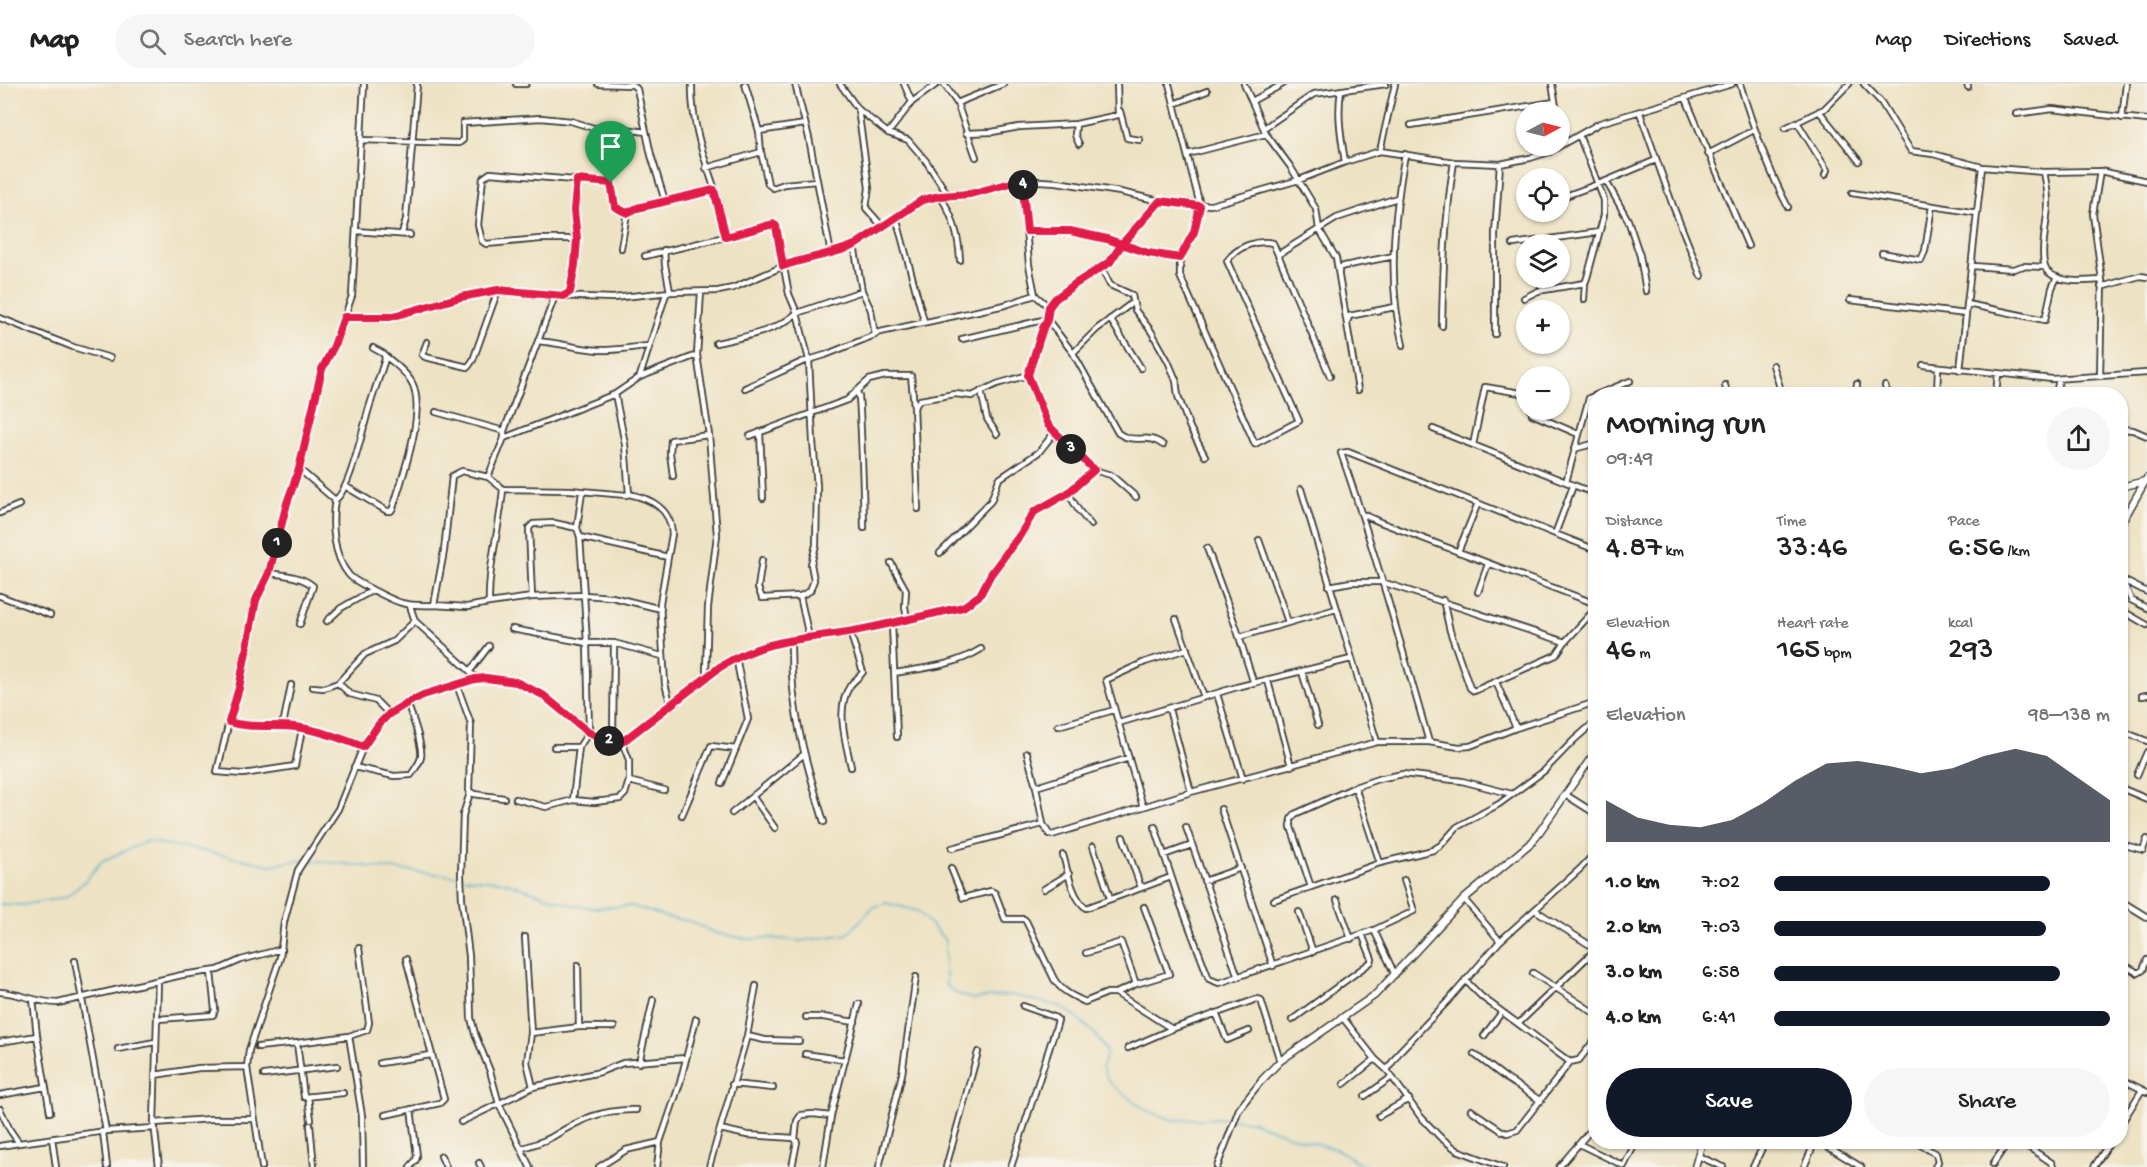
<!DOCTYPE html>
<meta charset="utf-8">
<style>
body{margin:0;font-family:"Gochi Hand",sans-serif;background:#f6f6f6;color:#222;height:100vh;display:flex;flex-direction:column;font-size:22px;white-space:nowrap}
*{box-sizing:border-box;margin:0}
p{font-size:20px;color:#767676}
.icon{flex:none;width:33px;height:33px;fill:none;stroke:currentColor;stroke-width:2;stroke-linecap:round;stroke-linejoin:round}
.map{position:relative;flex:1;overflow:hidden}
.details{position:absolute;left:1588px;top:303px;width:540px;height:762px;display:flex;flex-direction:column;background:#fff;border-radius:24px;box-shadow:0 2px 4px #0004}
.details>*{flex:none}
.needle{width:39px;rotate:83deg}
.controls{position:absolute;left:1516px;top:18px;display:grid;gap:12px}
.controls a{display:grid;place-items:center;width:54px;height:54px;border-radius:50%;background:#fff;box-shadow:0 2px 4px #0004;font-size:30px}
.pin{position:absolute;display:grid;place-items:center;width:51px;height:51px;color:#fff;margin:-62px -26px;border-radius:50% 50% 50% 0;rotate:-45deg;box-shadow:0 0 6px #0007}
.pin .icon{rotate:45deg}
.km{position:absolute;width:30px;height:30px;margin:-15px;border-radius:50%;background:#222;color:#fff;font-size:16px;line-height:30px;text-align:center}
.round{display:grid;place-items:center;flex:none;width:63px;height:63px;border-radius:32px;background:#f6f6f6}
.headline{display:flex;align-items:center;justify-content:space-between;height:102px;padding:0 18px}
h1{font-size:33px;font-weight:600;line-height:45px}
.stats{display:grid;grid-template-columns:repeat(3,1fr);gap:9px;height:102px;padding:6px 18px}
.stats div{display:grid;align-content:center}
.stats b{font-size:30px;font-weight:600}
.stats small{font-size:16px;font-weight:400}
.stats p{font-size:16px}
.chart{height:168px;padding:12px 18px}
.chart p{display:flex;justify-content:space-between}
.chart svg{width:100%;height:108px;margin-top:6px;fill:#111827;opacity:.7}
.action{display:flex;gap:12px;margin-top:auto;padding:12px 18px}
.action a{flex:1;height:69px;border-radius:36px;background:#111827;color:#fff;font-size:24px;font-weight:600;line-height:69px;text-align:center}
.action a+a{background:#f6f6f6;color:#222}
ul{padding:0 18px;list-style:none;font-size:20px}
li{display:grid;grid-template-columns:96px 72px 1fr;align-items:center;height:45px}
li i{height:15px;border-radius:8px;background:#111827}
header{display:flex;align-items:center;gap:36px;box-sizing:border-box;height:84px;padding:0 30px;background:#fff;border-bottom:2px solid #e0e0e0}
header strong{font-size:28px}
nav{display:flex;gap:33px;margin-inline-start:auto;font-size:21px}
.search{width:420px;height:54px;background:#f6f6f6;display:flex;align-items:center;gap:15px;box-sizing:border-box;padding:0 21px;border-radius:33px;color:#767676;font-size:22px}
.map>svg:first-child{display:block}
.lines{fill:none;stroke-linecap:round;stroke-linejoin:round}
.stream{stroke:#51b1d0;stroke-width:1.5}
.minor-casing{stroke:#3b3a35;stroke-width:8}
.tertiary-casing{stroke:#3b3a35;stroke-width:9}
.minor{stroke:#fff;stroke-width:4.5}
.tertiary{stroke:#fff;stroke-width:6}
.route-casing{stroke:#fff;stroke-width:12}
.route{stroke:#e11d48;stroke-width:8}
</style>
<header>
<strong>Map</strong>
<div class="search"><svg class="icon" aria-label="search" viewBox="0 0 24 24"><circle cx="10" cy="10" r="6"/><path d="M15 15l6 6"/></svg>Search here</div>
<nav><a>Map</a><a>Directions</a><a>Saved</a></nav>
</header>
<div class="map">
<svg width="2147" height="1083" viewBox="0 0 2147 1083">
<rect width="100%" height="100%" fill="#f7f3e8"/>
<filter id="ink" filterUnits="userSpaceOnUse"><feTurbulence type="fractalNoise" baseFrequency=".0167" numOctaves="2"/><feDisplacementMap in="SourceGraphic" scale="12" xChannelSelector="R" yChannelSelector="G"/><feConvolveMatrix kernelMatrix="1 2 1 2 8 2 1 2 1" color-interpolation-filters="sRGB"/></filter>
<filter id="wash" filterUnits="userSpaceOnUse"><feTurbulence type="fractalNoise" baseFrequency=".008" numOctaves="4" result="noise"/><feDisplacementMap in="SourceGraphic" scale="24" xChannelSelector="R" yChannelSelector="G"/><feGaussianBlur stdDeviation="1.35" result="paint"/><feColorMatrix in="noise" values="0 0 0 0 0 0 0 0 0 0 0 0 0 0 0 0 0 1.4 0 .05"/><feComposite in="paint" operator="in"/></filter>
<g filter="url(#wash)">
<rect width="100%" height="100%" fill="#ede2c3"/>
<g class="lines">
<!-- stream -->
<path class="stream" d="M308 776 456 792
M465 794 505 798 569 820 592 824 632 822 669 834 689 837 715 849 747 855 770 854 801 857 848 850 873 823 886 819 918 827 945 856 946 901 955 909 973 915 1010 911 1059 922 1074 931 1096 951 1107 968 1102 984 1109 998 1121 1008 1146 1026 1173 1036 1223 1034 1250 1037 1293 1053 1338 1066 1366 1083
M0 820 23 821 66 813 82 800 102 777 147 757 208 768 270 781 303 776"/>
</g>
</g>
<g filter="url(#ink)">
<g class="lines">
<defs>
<path id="minor" d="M516 0H526
M598 0 633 1
M632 0 637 5 651 71 665 117
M692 0C691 37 703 71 715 106 720 121 723 137 726 153
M795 0 809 54 831 170
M840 0 858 25 888 49
M904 0 912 18
M937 0 912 18 888 49 908 56 926 77 948 111
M944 0 957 19 976 73
M1169 0 1200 121 1194 148 1180 174V192L1255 360 1299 337 1227 177C1237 163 1256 155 1273 159L1330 292
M1244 0 1266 50 1290 82 1316 125 1319 145 1336 174 1358 306
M1552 0 1557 28
M1740 0C1753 43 1767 83 1788 123
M1864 0 1881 18 1911 67 1933 70 1982 83 2044 88 2100 87 2147 97
M1967 0 1968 3
M1341 6C1337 31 1341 53 1345 78
M1686 15 1748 162
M1252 17 1283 0
M957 19 1003 0
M1174 20 1207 7
M858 25 869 104 866 124 882 142
M1120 27 1127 54 1140 56
M1819 27 1859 77
M1640 29 1673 122 1701 192
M2016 30 2052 25 2147 36
M2122 34 2126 0
M1797 38 1827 86 1825 91
M1560 39 1566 58
M1076 40 1075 51 1079 60
M1411 41 1554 18
M1264 44 1314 10 1386 0
M1785 44 1824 25 1849 0
M759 47 805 40
M966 49 992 48 1019 43 1076 40 1118 31 1117 0
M361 56 459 59 463 56V39L541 34 571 37 616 51 618 44 646 48
M1380 67 1395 0
M761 68 768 100 773 104 784 100 816 97
M1188 70 1266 50
M1708 70 1754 46
M607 80 615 123 627 129 637 124 714 106
M706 84 761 68 759 47 745 0
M2044 88C2046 98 2048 109 2048 120 2048 135 2037 178 2048 188 2062 200 2086 197 2102 196
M1022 96 1029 181 1035 211 1049 223
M1606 97 1656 76
M1852 109 1977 129
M940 112C953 131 959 153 960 176
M1560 114 1606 97 1628 136 1640 172 1646 207
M896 133 924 237
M356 147 410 151
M1027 147H1070L1107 155 1148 169 1180 174
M402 149 406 135 417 0
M577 155H540L486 160 482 157 478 141 483 94 490 89 611 99
M1513 160 1599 148
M621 164 627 129
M1882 169 1921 176 1925 167 1932 122
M1279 170 1337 134 1397 114
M645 172 737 150 770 140 776 142 789 210 797 229 809 276 813 358 817 402 816 461 811 480 814 496 810 507 800 512
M1973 182 2013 185 2023 182 2044 183
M1101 183 1110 201 1132 211 1135 226 1151 247 1168 277 1176 296 1178 312 1190 344 1205 372
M1339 188V184L1344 182 1394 172
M2101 203 2140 192 2147 193
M701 208 697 271 709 351 717 451 708 523 706 587 708 592
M572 212 570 208 575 181 577 155 574 126 577 96
M1524 214 1538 207 1585 199 1587 194 1604 131V116L1579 51
M1584 215 1585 199
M1850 216 1966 230
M1967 220 2045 236 2052 204 2057 193
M344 233H390L461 213 498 206 555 212 613 214 670 208 718 207 733 204 798 176 843 166 862 157 922 116 940 112 970 110 1007 99 1022 96 1057 98 1120 108 1160 117 1211 121 1299 96 1345 78 1380 67 1454 78 1500 80 1530 74 1549 68 1600 39 1732 0
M0 234 73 263 110 274
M1495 234V250V150L1500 80
M1110 235 1141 284
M1348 236 1349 232 1395 223
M1442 242C1443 187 1445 133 1454 78
M876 249 1005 221 1035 211
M962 255 1047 235 1073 269 1118 349C1134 361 1147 348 1163 361
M538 257C558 259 577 264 598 266 614 267 632 263 649 262
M427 258 422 271 425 273 468 283 473 276 498 206
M716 259C743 253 776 248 797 229L862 207
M1403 261C1387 200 1394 132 1405 70
M373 264 384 270 385 275C380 291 374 308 369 324 363 343 350 407 335 416 331 439 333 472 349 491 354 497 366 502 373 506
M1073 269 1097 245 1132 219
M1773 281 1782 310
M1923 281 2052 295 2147 289
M1960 286 1982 83
M640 292 666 210 670 208 665 181 664 166
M2100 292 2102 196 2093 130 2100 87
M1725 301 1727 310
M1885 302 1888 310
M745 304 802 278 825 271 875 251 871 226 862 207 854 161
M856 307 859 312C862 356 863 400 864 444
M981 307 987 335 997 350
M1856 310 1857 300
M1937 310 1938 284
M1996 310 1998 290
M2056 310 2059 295
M915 322 920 316 955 310 972 312 997 300 1028 291
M1531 326 1532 330 1578 350
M436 328 504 347
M1433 345 1596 410
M2121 345 2133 346 2147 352
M760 348 763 414
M750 352 847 316 869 296 885 292H911L914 322 918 425
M504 354 615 310 640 293 697 271
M1473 361 1485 303 1527 310
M1574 365 1596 359
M299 385 335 416
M673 392 670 369 671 356 709 351
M488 393 504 354V347L555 212
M1566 398 1589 314 1630 297
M345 402 387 427H391L393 424C402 394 428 324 411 297 405 287 393 278 384 271
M503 405C500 443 488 481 489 519L532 513 584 511 587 559 589 648 579 663H554
M1301 405 1377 658
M1068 409 1079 427 1091 441
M629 410C652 415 671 425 672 450L660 519 665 600 671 622
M1136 413 1111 391 1094 386 1054 349 1048 341 1028 291 1047 235 1049 223 1055 215 1075 200 1110 178 1122 160 1160 117
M0 429 19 421
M1362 430 1380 438 1596 520
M577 444 580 453 584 511 612 513 661 525
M1555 450 1573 402
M580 453 668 473
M1259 456 1288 538
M1207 464 1236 543 1254 600
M1458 468 1478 419
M940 469 991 417 999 395 1039 368 1054 349
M762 476 758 504 762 514 800 512 809 553
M891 479 906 506 905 523 907 535
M269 489 256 516 239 604 231 629 217 688 243 690 295 682 302 645
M2121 495 2147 508
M2122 495 2131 516 2147 524
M1329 502 1351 498H1382L1565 558
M1478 508 1488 480
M0 512 50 531
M532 513 529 444 533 440 554 439 577 444 582 408
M1443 516 1450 547 1470 604 1474 607 1556 571 1565 558 1596 524
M434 521 467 523 489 519
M410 522 415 537 470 587 475 595
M2121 526 2147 541
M1176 535 1204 613
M327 537 341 524 373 506C400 520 404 522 434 521L444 467 452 392 462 387 488 393 503 405 570 406 626 411 629 410 625 360 615 310
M300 540 313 502C302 492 283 491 269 489L287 419 299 385 322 285 334 262 352 212 364 0
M892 540 897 653
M512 545 587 559H614L662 572
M850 548 863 588C859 594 853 597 850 602 835 624 846 659 851 683
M1239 553 1336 525
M791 555C790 624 804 673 824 738
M470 587 489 562
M1302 588 1318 641
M894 589C925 584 954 582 981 565
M1268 597 1291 682
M1496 598 1516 644
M338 599 350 610 376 617 389 630
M457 601 471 640 469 707 474 710 504 714
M313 603 324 604 338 599 365 570 394 557 415 537
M1217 610 1243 695
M2142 612 2147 611
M1169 625 1191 708
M229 638C250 645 273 640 295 643 319 646 341 654 363 663
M1119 639 1237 603 1351 575
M279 642 284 636 291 601
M1058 642 1114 626
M2121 647 2147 657
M613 657 614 559
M622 658 629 676V697L664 706
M1429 658C1401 561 1374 464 1341 369L1348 368 1596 466
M2121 660 2125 649
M1027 669 1036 703 1043 740 1049 750 1052 751 1191 708 1377 658H1429L1459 663 1470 662 1516 644 1596 618
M354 683 394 692 411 691C414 686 420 679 421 673 423 662 412 631 407 619
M2137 691 2147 668
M722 699 748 635 736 573
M1036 703 1129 674
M1355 703 1380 779 1433 766 1441 761 1457 743 1499 720 1544 687 1574 656 1590 642 1596 641
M2121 704 2147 715
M470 709 463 731 461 791 462 815 469 872 471 934 475 950 490 987 499 1020 530 1083
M1566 711 1596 730
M753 713 775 744
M516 715 546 723 573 716 579 663
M573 716 594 718 620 715 625 710 629 697
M1143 723 1106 596 1145 578 1187 565
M1221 725 1273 882
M732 729 803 671
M682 731 711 662 736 665
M1155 743 1179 816 1209 895 1219 899 1374 846 1395 891
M1186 743 1238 893
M1123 753 1140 801 1144 803 1171 793
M2121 760 2143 766 2147 755
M1093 762 1110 814
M952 764 1043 740
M1063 771C1068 788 1072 813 1086 824L1144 803
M1164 771 1192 761
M951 784 963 814 991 807 995 809 1005 835H1024L1026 837 1054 895C1061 907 1073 912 1085 918L1107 909H1116L1172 945
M1204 797 1241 784
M1311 803 1291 743V735L1295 730 1355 703 1378 695 1403 690 1462 697 1512 710
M1044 805 1069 790
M1464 815 1500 857
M1274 816 1380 779
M1337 816 1351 855
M2121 817 2147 833
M1535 826 1596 865
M1299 828 1313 868
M1374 846 1414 827 1404 796
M525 853 531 949 527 978 533 1003
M359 864 369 939 367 946 349 952 362 1032 363 1083
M1086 869 1121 858 1136 900
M75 877 106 1047
M2121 879 2138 889 2143 886 2147 876
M578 881 579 943
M1533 889 1596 930
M1465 896 1482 913 1570 978
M158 897 154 1039 159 1083
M0 908C20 909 38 919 58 919L182 891 218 886 241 876 282 865
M1116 909 1136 900 1169 890 1144 823
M33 915 37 952 50 1028
M1216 929 1227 956 1249 947
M806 933H823L855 938
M1343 934 1375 975 1387 986 1420 1032 1440 1053 1457 1066 1503 1083
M158 935 213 931 215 926 211 888
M1292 936 1371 878 1372 875 1362 850
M1519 939 1596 865
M2121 941 2124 943
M531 949 579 943H614
M747 952 765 956 799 957
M1484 952 1502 928
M0 958 37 952
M258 963 297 959
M1128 964 1172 945 1257 915 1261 916 1280 977
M118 965 155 958
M805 970 845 976
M1474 970 1507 995 1541 1017
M380 979 431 971
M639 979 653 916
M1387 986 1400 967 1448 917 1500 857 1580 785 1596 768
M155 991 199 984 247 983
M264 991 337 982
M2121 995 2147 1008
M732 1000 773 1004
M1344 1000 1375 975
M343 1009 304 1013 297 959 349 952
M0 1011 45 1003
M1365 1012 1392 993
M308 1013 311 1036
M0 1025 10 1046 19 1059 106 1047 155 1044
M1471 1026 1502 1047 1507 1049 1517 1046 1570 978 1579 976 1596 954
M385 1031 440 1019 444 1015 406 875
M1379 1032 1409 1015
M461 1038 533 1003 600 988 623 979 686 974
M154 1039 211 1035H254
M2121 1040 2142 1006
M310 1041 314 1083
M720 1045 747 1051 794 1054 797 1058 792 1083
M103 1048 107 1083
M52 1054 56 1083
M795 1055 797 1037 801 1031 813 1030 831 1032
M1820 1058 1861 1083
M1916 1058 1936 1070 1938 1078 1935 1083
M2021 1058 2052 1079 2053 1083
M1579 1060 1624 1082
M0 1062 19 1059
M521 1065C531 1061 543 1058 552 1053 581 1035 602 1025 636 1026
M441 1072 446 1083
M1698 1072 1723 1083
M479 1079 481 1083
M1993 1080 2008 1058
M1624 1082 1636 1058
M262 1083 247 983 249 966 280 874 284 838 298 786 338 725 363 663 379 640 389 630 423 611 475 595 495 594 516 598 543 611 589 648 601 656 622 658 720 583C766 554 803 556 854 547 890 540 927 531 963 523L980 511 991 491 1020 451 1034 428 1068 409 1094 386
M410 1083 416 1076 417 1072 411 1025
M599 1083 626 1066 660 1058
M657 1083 660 1058 680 999 696 935
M709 1083 747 952 756 902
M823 1083 831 1032 859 920
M879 1083 902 990 916 893
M946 1083 978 968
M1011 1083C1026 1035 1042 988 1057 940L1058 936 1054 933 1023 922
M1217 1083 1239 1025 1262 996
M1559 1083 1596 1040
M1753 1083 1765 1058
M1804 1083 1815 1058
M2094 1083 2110 1058"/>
<path id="tertiary" d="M2121 403 2145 397
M2121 440 2147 394
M1262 996 1280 977 1375 911 1464 815 1533 757 1596 667
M1695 1083 1702 1058"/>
</defs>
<!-- minor casing -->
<use href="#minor" class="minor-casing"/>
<!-- tertiary casing -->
<use href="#tertiary" class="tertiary-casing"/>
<!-- minor -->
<use href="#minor" class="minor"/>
<!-- tertiary -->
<use href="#tertiary" class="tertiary"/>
</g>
</g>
<g class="lines" filter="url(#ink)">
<defs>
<path id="route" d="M611 99 577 96 574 126 577 155 575 181 570 208 564 212 498 206 461 213 390 233H344L334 262 322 285 299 385 287 419 269 489 256 516 239 604 229 638C250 645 273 640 295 643 319 646 341 654 363 663L379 640 389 630 407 619 423 611 475 595 486 594 516 598 543 611 588 648 602 656 622 658 720 583C766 554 803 556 854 547 890 540 927 531 963 523L980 511 991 490 1020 451 1034 428 1068 409 1094 386 1048 341 1028 291 1043 244 1047 236 1049 223 1055 215 1075 200 1110 178 1122 160 1160 117 1200 122 1194 148 1180 174 1148 169 1107 155 1070 147H1027L1022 96 970 110 940 112 922 116 855 161C832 171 807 173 783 182L776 142 773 140 726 153 714 106 637 124 627 129 615 123 611 99"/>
</defs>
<!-- route casing -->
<use href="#route" class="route-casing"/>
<!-- route -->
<use href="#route" class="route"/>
</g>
</svg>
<div class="controls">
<a><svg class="needle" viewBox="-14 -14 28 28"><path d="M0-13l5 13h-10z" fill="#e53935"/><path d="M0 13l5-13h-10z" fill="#767676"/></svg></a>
<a><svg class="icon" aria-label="locate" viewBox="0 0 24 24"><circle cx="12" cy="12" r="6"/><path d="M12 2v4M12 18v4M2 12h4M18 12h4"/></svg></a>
<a><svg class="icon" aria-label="layers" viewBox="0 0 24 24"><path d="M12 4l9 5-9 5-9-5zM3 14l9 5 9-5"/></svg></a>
<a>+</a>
<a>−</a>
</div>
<div class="pin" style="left:611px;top:99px;background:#1e9e55"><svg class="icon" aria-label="arrive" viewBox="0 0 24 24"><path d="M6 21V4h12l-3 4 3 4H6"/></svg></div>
<b class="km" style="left:277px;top:459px">1</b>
<b class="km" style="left:609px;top:657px">2</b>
<b class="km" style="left:1071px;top:365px">3</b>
<b class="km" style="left:1023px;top:101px">4</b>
<section class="details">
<div class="headline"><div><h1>Morning run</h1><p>09:49</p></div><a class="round"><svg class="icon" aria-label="share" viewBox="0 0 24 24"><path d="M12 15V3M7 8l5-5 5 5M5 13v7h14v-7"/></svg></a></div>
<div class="stats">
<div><p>Distance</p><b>4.87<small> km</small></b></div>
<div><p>Time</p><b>33:46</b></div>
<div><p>Pace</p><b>6:56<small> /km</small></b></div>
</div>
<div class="stats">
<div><p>Elevation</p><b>46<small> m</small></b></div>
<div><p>Heart rate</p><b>165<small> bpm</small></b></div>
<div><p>kcal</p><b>293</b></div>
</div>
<div class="chart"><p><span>Elevation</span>98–138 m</p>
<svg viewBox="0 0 160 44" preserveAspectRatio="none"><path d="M0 44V27L10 34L20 37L30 38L40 35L50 28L60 19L70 12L80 11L90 13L100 16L110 14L120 9L130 6L140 9L150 18L160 27V44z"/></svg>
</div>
<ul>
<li><b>1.0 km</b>7:02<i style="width:82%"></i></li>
<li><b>2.0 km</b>7:03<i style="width:81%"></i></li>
<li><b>3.0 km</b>6:58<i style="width:85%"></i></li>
<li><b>4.0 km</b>6:41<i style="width:100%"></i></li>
</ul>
<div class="action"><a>Save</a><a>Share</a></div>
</section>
</div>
